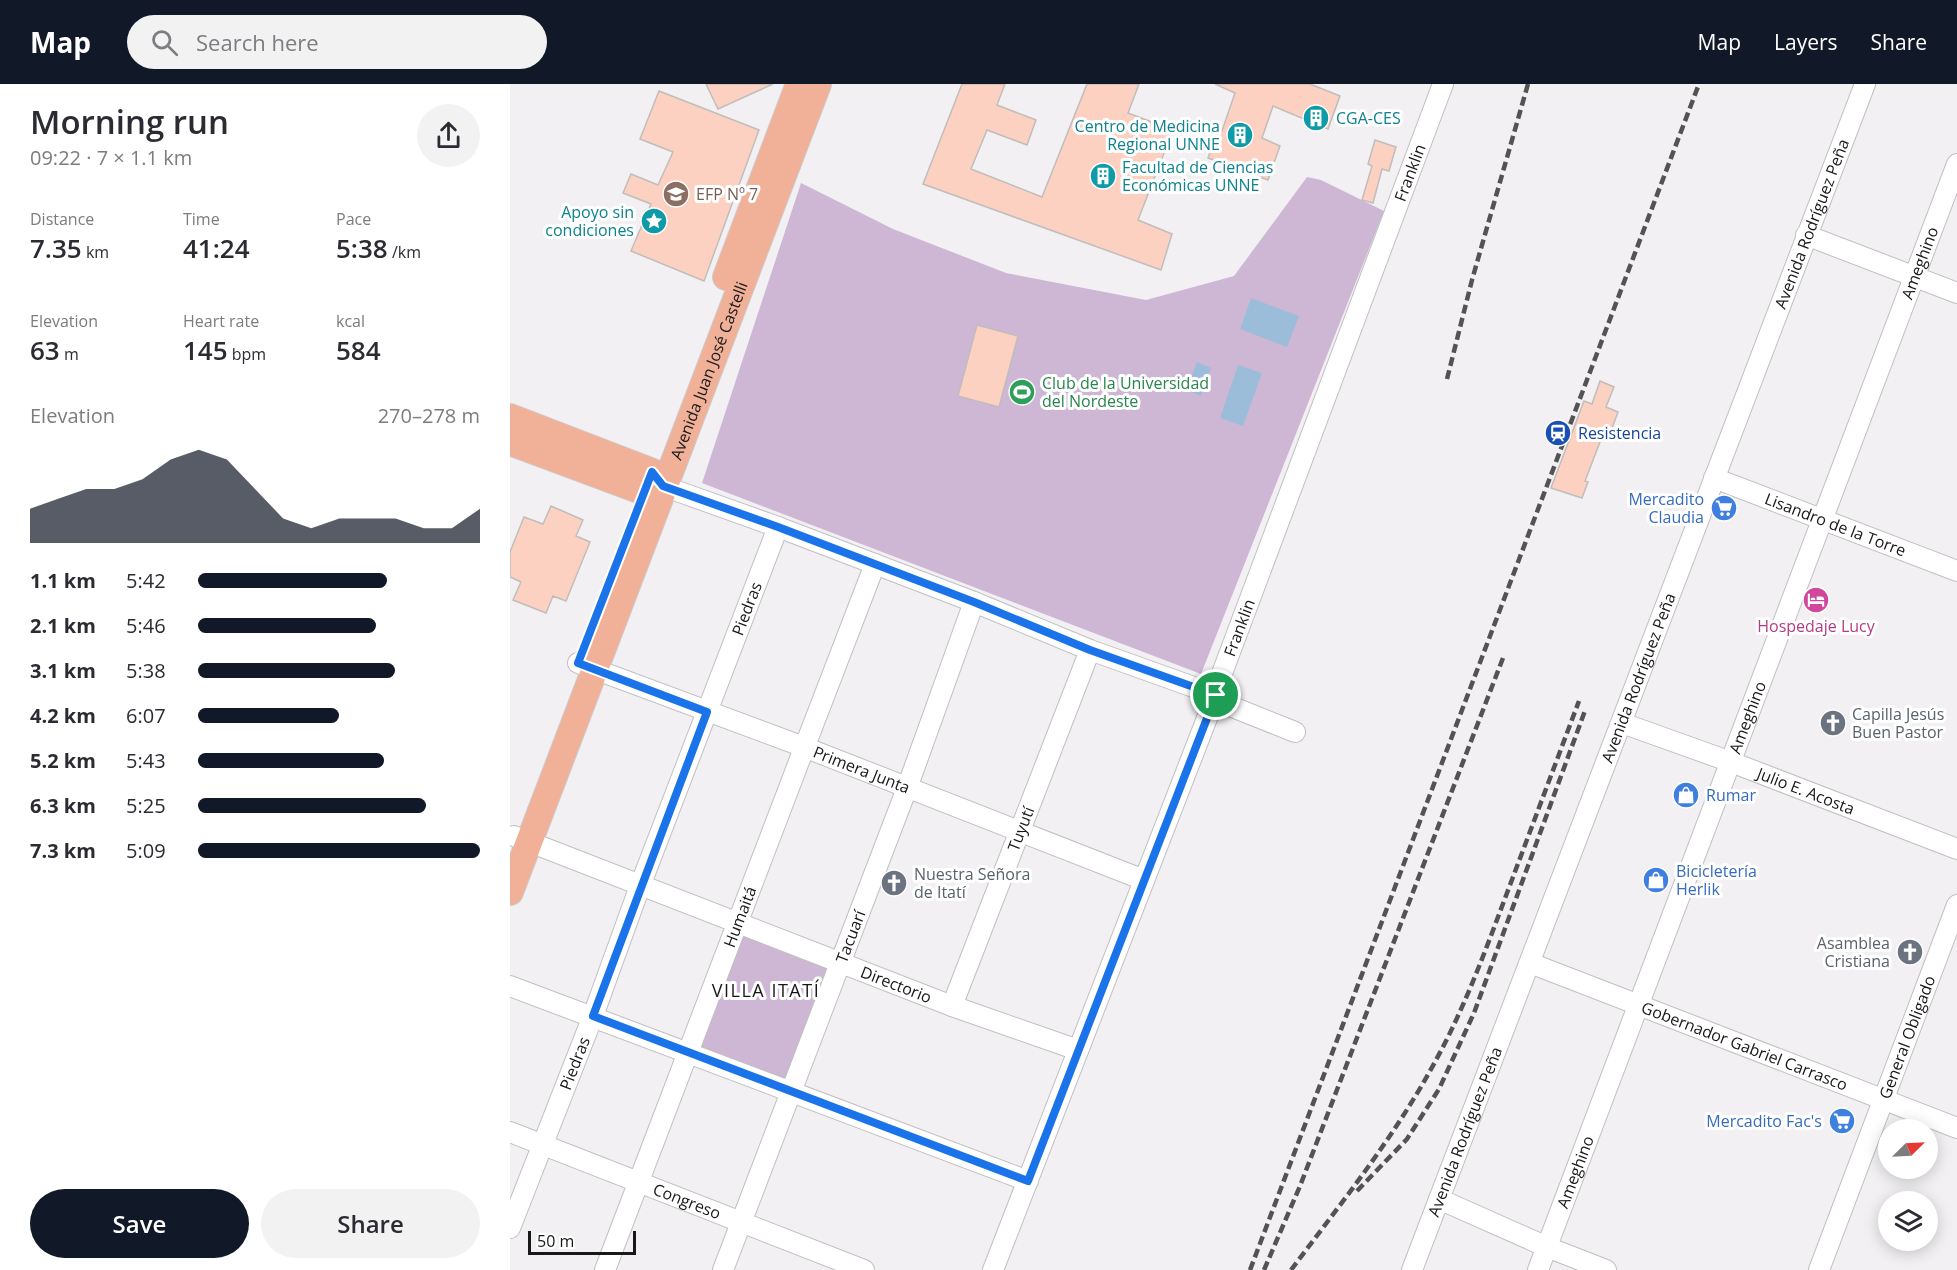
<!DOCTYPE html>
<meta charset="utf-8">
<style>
body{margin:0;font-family:"Open Sans",sans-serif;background:#f2f2f3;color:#2b2b33;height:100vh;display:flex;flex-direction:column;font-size:22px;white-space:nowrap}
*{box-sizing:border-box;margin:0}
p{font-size:20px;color:#7c7c81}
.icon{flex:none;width:33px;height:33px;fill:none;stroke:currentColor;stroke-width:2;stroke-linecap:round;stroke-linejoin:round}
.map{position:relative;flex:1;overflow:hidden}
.sheet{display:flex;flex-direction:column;background:#fff;width:510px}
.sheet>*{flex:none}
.needle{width:39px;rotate:66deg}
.buttons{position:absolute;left:1368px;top:1035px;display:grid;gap:12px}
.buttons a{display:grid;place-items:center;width:60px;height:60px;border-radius:50%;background:#fff;box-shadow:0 3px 15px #0003;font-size:30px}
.scale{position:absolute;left:18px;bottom:15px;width:108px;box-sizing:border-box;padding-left:6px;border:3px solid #191819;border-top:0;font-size:16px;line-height:21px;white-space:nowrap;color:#191819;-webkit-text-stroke:4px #fff;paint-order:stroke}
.pin{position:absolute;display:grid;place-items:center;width:51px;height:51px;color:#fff;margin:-26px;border:3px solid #fff;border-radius:50%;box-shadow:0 2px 6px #0007}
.round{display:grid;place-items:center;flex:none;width:63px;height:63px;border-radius:32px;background:#f2f2f3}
.overview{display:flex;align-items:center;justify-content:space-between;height:102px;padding:0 30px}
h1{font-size:33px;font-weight:600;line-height:45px}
.stats{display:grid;grid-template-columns:repeat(3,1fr);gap:9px;height:102px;padding:6px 30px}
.stats div{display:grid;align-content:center}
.stats b{font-size:26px;font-weight:600}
.stats small{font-size:16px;font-weight:400}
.stats p{font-size:16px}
.chart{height:168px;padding:12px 30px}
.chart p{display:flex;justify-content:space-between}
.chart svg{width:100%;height:108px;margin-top:6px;fill:#111827;opacity:.7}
.action{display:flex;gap:12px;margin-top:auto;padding:12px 30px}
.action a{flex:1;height:69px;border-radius:36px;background:#111827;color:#fff;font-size:24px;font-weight:600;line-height:69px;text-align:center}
.action a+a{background:#f2f2f3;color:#2b2b33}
ul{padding:0 30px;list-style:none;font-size:20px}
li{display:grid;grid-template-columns:96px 72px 1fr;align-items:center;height:45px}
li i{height:15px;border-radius:8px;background:#111827}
header{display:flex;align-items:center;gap:36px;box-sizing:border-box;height:84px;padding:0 30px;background:#111827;color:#fff}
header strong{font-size:28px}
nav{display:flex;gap:33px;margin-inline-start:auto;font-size:21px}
.search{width:420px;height:54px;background:#f2f2f3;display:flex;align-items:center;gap:15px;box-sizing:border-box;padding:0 21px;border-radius:33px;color:#7c7c81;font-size:22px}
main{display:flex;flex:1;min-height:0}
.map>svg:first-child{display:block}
.green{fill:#cdb7d4}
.water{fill:#9cbdda}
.building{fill:#fdd1c1;stroke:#c0bdbb;stroke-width:1.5}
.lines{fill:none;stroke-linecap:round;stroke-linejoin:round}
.minor-casing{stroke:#c1bfc1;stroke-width:22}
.major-casing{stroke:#ccc;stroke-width:28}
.minor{stroke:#fff;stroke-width:20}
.major{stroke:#f1b199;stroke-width:26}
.rail{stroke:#545354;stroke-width:4.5;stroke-dasharray:9 4.5;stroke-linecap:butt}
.route-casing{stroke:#fff;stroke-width:12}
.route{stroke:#1a73e8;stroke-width:8}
.labels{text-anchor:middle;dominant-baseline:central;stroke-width:6;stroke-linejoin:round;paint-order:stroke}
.culture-label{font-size:16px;fill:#0d838f;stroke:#fff;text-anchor:start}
.street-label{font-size:16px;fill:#191819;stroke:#fff}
.education-label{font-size:16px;fill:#785e54;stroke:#fff;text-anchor:start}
.leisure-label{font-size:16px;fill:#27864d;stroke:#fff;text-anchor:start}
.transit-label{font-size:16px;fill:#164399;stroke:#fff;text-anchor:start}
.shop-label{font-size:16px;fill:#366cbe;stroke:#fff;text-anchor:end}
.hotel-label{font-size:16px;fill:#b23c85;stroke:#fff}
.worship-label{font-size:16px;fill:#5b616d;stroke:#fff;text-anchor:start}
.neighbourhood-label{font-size:18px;letter-spacing:1.5px;fill:#191819;stroke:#fff}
</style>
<header>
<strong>Map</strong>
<div class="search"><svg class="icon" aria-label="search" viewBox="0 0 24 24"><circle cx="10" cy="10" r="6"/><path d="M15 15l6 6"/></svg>Search here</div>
<nav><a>Map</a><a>Layers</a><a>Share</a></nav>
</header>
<main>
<section class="sheet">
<div class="overview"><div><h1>Morning run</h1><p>09:22 · 7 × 1.1 km</p></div><a class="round"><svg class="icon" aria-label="share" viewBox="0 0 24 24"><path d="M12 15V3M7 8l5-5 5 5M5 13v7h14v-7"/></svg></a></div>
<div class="stats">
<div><p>Distance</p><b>7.35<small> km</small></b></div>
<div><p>Time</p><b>41:24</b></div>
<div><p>Pace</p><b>5:38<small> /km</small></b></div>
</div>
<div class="stats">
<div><p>Elevation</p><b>63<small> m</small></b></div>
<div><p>Heart rate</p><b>145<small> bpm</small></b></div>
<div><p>kcal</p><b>584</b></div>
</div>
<div class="chart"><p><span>Elevation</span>270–278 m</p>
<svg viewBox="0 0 160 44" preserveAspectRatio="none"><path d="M0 44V30L10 26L20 22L30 22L40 18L50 10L60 6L70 10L80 22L90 34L100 38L110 34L120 34L130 34L140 38L150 38L160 30V44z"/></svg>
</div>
<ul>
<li><b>1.1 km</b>5:42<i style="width:67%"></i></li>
<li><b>2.1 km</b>5:46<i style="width:63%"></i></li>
<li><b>3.1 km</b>5:38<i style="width:70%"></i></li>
<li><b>4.2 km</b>6:07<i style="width:50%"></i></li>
<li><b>5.2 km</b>5:43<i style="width:66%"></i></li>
<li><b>6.3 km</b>5:25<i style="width:81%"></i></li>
<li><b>7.3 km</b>5:09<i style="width:100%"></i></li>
</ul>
<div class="action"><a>Save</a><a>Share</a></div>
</section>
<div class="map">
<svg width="1447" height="1186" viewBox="0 0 1447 1186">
<rect width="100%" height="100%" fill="#f2f0f3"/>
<!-- green -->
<path class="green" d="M797 93 811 96 874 127 691 590 192 399 291 99 383 145 496 189 636 216 724 192Z
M231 849 320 882 277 997 188 964Z"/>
<!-- water -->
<path class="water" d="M741 214 789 232 777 263 730 245Z
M687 278 701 284 691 312 676 306Z
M728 281 752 289 733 342 710 334Z"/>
<!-- building -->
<path class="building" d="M196 0H263L208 25Z
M452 0H495L487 21 526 36 517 61 477 46 461 85 532 113 577 0H629L618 29 663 46 628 136 662 150 651 186 413 100Z
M705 0H800L830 12 818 45 763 22 752 54 770 62 758 96 698 74 708 46 712 47 725 9Z
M149 7 249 46 194 197 121 167 141 120 113 109 121 90 148 101 163 68 130 55Z
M865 56 886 63 879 87 872 85 863 119 852 116 862 82 858 80Z
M467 241 508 252 489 323 448 312Z
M1090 297 1104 303 1096 323 1108 328 1101 347 1095 345 1075 397 1078 398 1072 414 1041 404 1074 317 1082 320Z
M41 422 73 436 66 452 80 458 56 517 43 512 36 529 3 516 11 498 0 493V468L14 433 33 440Z"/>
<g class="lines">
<defs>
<g id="minor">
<path d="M1296 151 1447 209"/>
<path d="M146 393 153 402 268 443 464 518 580 566 706 611 715 620 785 648"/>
<path id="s1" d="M1204 394 1447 487"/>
<path id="s2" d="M68 579 294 663 634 796"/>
<path id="s3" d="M1112 639 1221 678 1447 765"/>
<path id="s4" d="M4 752 442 922 568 966"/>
<path id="s5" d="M1020 879 1447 1044"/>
<path d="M0 902 518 1097"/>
<path id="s6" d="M442 922 580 566"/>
<path id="s7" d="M0 1048 354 1186"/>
<path d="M929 1115 1037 1163 1096 1186"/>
<path id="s8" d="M0 1144 83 932 130 802 268 443"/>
<path id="s9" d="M95 1186C185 951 274 715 365 480"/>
<path id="s10" d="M213 1186 397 704 464 518"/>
<path id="s11" d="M483 1186 706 611 708 600 933 0"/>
<path id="s12" d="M902 1186 1355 0"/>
<path id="s13" d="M1028 1186 1447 80"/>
<path id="s14" d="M1309 1186 1447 821"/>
</g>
<g id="major">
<path d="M216 193 289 0"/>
<path d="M0 333 143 388"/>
<path d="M0 358 134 408 153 402"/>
<path id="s15" d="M0 808 308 0"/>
</g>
</defs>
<!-- minor casing -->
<use href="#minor" class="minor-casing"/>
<!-- major casing -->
<use href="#major" class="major-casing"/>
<!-- minor -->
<use href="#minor" class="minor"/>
<!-- major -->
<use href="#major" class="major"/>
<!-- rail -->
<path class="rail" d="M937 295 962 196 1018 0
M847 1107 897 1055 929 1005 964 929 1076 624
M740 1186 1189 0
M754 1186 790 1102 993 574
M781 1186C832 1118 886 1051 926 976 955 923 976 865 997 809 1021 745 1045 681 1069 617"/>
</g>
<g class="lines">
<defs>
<path id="route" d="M142 388 153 402 268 443 464 518 580 566 706 611 518 1097 83 932 197 628 68 579Z"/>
</defs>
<!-- route casing -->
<use href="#route" class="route-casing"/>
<!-- route -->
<use href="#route" class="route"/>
</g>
<!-- icons -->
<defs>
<symbol id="building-disc" viewBox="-11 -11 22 22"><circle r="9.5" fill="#0f9aa8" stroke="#fff"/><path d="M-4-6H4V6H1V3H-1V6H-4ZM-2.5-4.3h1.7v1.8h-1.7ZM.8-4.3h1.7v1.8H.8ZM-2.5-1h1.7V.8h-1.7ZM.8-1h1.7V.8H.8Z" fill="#fff"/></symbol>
<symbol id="school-disc" viewBox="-11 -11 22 22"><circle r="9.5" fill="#8d6e63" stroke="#fff"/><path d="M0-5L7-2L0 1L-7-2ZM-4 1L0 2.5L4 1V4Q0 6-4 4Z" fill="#fff"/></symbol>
<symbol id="sight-disc" viewBox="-11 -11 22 22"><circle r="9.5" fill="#0f9aa8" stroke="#fff"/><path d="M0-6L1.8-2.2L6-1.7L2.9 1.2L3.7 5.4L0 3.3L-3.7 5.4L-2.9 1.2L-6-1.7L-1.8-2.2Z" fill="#fff"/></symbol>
<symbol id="stadium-disc" viewBox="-11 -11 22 22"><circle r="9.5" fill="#2e9e5b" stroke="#fff"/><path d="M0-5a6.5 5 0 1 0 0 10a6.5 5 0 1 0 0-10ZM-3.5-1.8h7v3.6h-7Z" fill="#fff"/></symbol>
<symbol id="station-disc" viewBox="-11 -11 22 22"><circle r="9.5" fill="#1a4fb4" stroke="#fff"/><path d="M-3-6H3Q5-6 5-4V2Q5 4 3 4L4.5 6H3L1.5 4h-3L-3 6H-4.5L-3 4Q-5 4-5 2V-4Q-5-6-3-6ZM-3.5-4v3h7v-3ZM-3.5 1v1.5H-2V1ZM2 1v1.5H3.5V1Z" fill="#fff"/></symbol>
<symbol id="supermarket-disc" viewBox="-11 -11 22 22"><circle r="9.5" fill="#3f7fe0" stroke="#fff"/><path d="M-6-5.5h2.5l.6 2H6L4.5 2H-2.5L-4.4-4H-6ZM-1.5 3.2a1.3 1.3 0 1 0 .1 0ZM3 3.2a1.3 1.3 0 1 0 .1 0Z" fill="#fff"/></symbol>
<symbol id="hotel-disc" viewBox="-11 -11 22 22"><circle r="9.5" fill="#d1479c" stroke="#fff"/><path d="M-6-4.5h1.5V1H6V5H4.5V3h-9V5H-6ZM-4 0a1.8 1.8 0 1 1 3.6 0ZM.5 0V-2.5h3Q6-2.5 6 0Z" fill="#fff"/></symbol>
<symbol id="church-disc" viewBox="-11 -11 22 22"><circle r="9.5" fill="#6b7280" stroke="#fff"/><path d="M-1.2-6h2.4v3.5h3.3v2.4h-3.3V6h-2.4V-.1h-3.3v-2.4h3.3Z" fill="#fff"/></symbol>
<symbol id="shop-disc" viewBox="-11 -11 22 22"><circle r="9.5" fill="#3f7fe0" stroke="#fff"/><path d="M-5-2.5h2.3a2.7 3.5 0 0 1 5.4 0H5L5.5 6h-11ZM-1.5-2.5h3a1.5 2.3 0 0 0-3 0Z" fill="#fff"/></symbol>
</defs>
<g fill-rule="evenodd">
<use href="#building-disc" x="791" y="19" width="30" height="30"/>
<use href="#building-disc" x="715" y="36" width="30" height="30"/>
<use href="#building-disc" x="578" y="77" width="30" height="30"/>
<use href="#school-disc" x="151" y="95" width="30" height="30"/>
<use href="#sight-disc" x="129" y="122" width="30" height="30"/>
<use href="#stadium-disc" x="497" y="293" width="30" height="30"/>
<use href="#station-disc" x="1033" y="334" width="30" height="30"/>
<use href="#supermarket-disc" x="1199" y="409" width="30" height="30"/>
<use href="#hotel-disc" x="1291" y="501" width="30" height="30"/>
<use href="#church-disc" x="1308" y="624" width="30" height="30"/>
<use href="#shop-disc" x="1161" y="696" width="30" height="30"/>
<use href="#shop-disc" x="1131" y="781" width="30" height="30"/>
<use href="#church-disc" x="369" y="784" width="30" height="30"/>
<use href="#church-disc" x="1385" y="853" width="30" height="30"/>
<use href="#supermarket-disc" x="1317" y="1022" width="30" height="30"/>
</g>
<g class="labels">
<!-- culture labels -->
<g class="culture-label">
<text x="826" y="34">CGA-CES</text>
<text x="710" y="42" text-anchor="end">Centro de Medicina<tspan x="710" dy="18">Regional UNNE</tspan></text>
<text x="612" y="83">Facultad de Ciencias<tspan x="612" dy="18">Económicas UNNE</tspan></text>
<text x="124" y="128" text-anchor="end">Apoyo sin<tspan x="124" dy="18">condiciones</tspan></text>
</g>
<!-- street labels -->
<g class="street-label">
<text stroke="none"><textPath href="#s11" startOffset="1174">Franklin</textPath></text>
<text stroke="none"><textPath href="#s12" startOffset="1120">Avenida Rodríguez Peña</textPath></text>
<text stroke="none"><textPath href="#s13" startOffset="1077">Ameghino</textPath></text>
<text stroke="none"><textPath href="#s15" startOffset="558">Avenida Juan José Castelli</textPath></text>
<text stroke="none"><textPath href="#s1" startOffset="130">Lisandro de la Torre</textPath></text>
<text stroke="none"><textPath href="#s8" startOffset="663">Piedras</textPath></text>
<text stroke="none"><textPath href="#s11" startOffset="688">Franklin</textPath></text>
<text stroke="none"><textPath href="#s12" startOffset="634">Avenida Rodríguez Peña</textPath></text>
<text stroke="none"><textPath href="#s13" startOffset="591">Ameghino</textPath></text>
<text stroke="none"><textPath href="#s2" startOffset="303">Primera Junta</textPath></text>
<text stroke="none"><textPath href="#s3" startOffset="196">Julio E. Acosta</textPath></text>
<text stroke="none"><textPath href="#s6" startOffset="190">Tuyutí</textPath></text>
<text stroke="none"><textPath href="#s9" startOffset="378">Humaitá</textPath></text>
<text stroke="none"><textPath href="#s10" startOffset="357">Tacuarí</textPath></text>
<text stroke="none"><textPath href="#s4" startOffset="410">Directorio</textPath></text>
<text stroke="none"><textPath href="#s14" startOffset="249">General Obligado</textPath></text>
<text stroke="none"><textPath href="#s5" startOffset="230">Gobernador Gabriel Carrasco</textPath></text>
<text stroke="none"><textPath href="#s8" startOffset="177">Piedras</textPath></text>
<text stroke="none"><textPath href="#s12" startOffset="148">Avenida Rodríguez Peña</textPath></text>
<text stroke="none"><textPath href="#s13" startOffset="105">Ameghino</textPath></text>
<text stroke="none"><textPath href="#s7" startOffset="190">Congreso</textPath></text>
</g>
<!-- education labels -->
<g class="education-label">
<text x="186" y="110">EFP Nº 7</text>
</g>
<!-- leisure labels -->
<g class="leisure-label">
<text x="532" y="299">Club de la Universidad<tspan x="532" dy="18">del Nordeste</tspan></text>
</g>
<!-- transit labels -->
<g class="transit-label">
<text x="1068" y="349">Resistencia</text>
</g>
<!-- shop labels -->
<g class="shop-label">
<text x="1194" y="415">Mercadito<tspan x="1194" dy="18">Claudia</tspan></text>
<text x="1196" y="711" text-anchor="start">Rumar</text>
<text x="1166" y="787" text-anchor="start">Bicicletería<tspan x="1166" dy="18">Herlik</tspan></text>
<text x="1312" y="1037">Mercadito Fac's</text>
</g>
<!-- hotel labels -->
<g class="hotel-label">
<text x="1306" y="542">Hospedaje Lucy</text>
</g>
<!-- worship labels -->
<g class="worship-label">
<text x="1342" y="630">Capilla Jesús<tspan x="1342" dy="18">Buen Pastor</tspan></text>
<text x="404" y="790">Nuestra Señora<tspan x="404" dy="18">de Itatí</tspan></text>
<text x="1380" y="859" text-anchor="end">Asamblea<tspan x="1380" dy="18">Cristiana</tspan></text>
</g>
<!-- neighbourhood labels -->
<g class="neighbourhood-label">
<text x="256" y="906">VILLA ITATÍ</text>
</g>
</g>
</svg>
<div class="buttons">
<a><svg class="needle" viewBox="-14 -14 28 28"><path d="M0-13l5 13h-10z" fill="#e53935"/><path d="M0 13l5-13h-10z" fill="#7c7c81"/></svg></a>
<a><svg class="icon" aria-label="layers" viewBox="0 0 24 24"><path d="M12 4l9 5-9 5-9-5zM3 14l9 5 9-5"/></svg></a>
</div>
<div class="scale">50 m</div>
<div class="pin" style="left:706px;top:611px;background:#1e9e55"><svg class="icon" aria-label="arrive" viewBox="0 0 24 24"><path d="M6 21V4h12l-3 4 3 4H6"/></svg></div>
</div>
</main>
